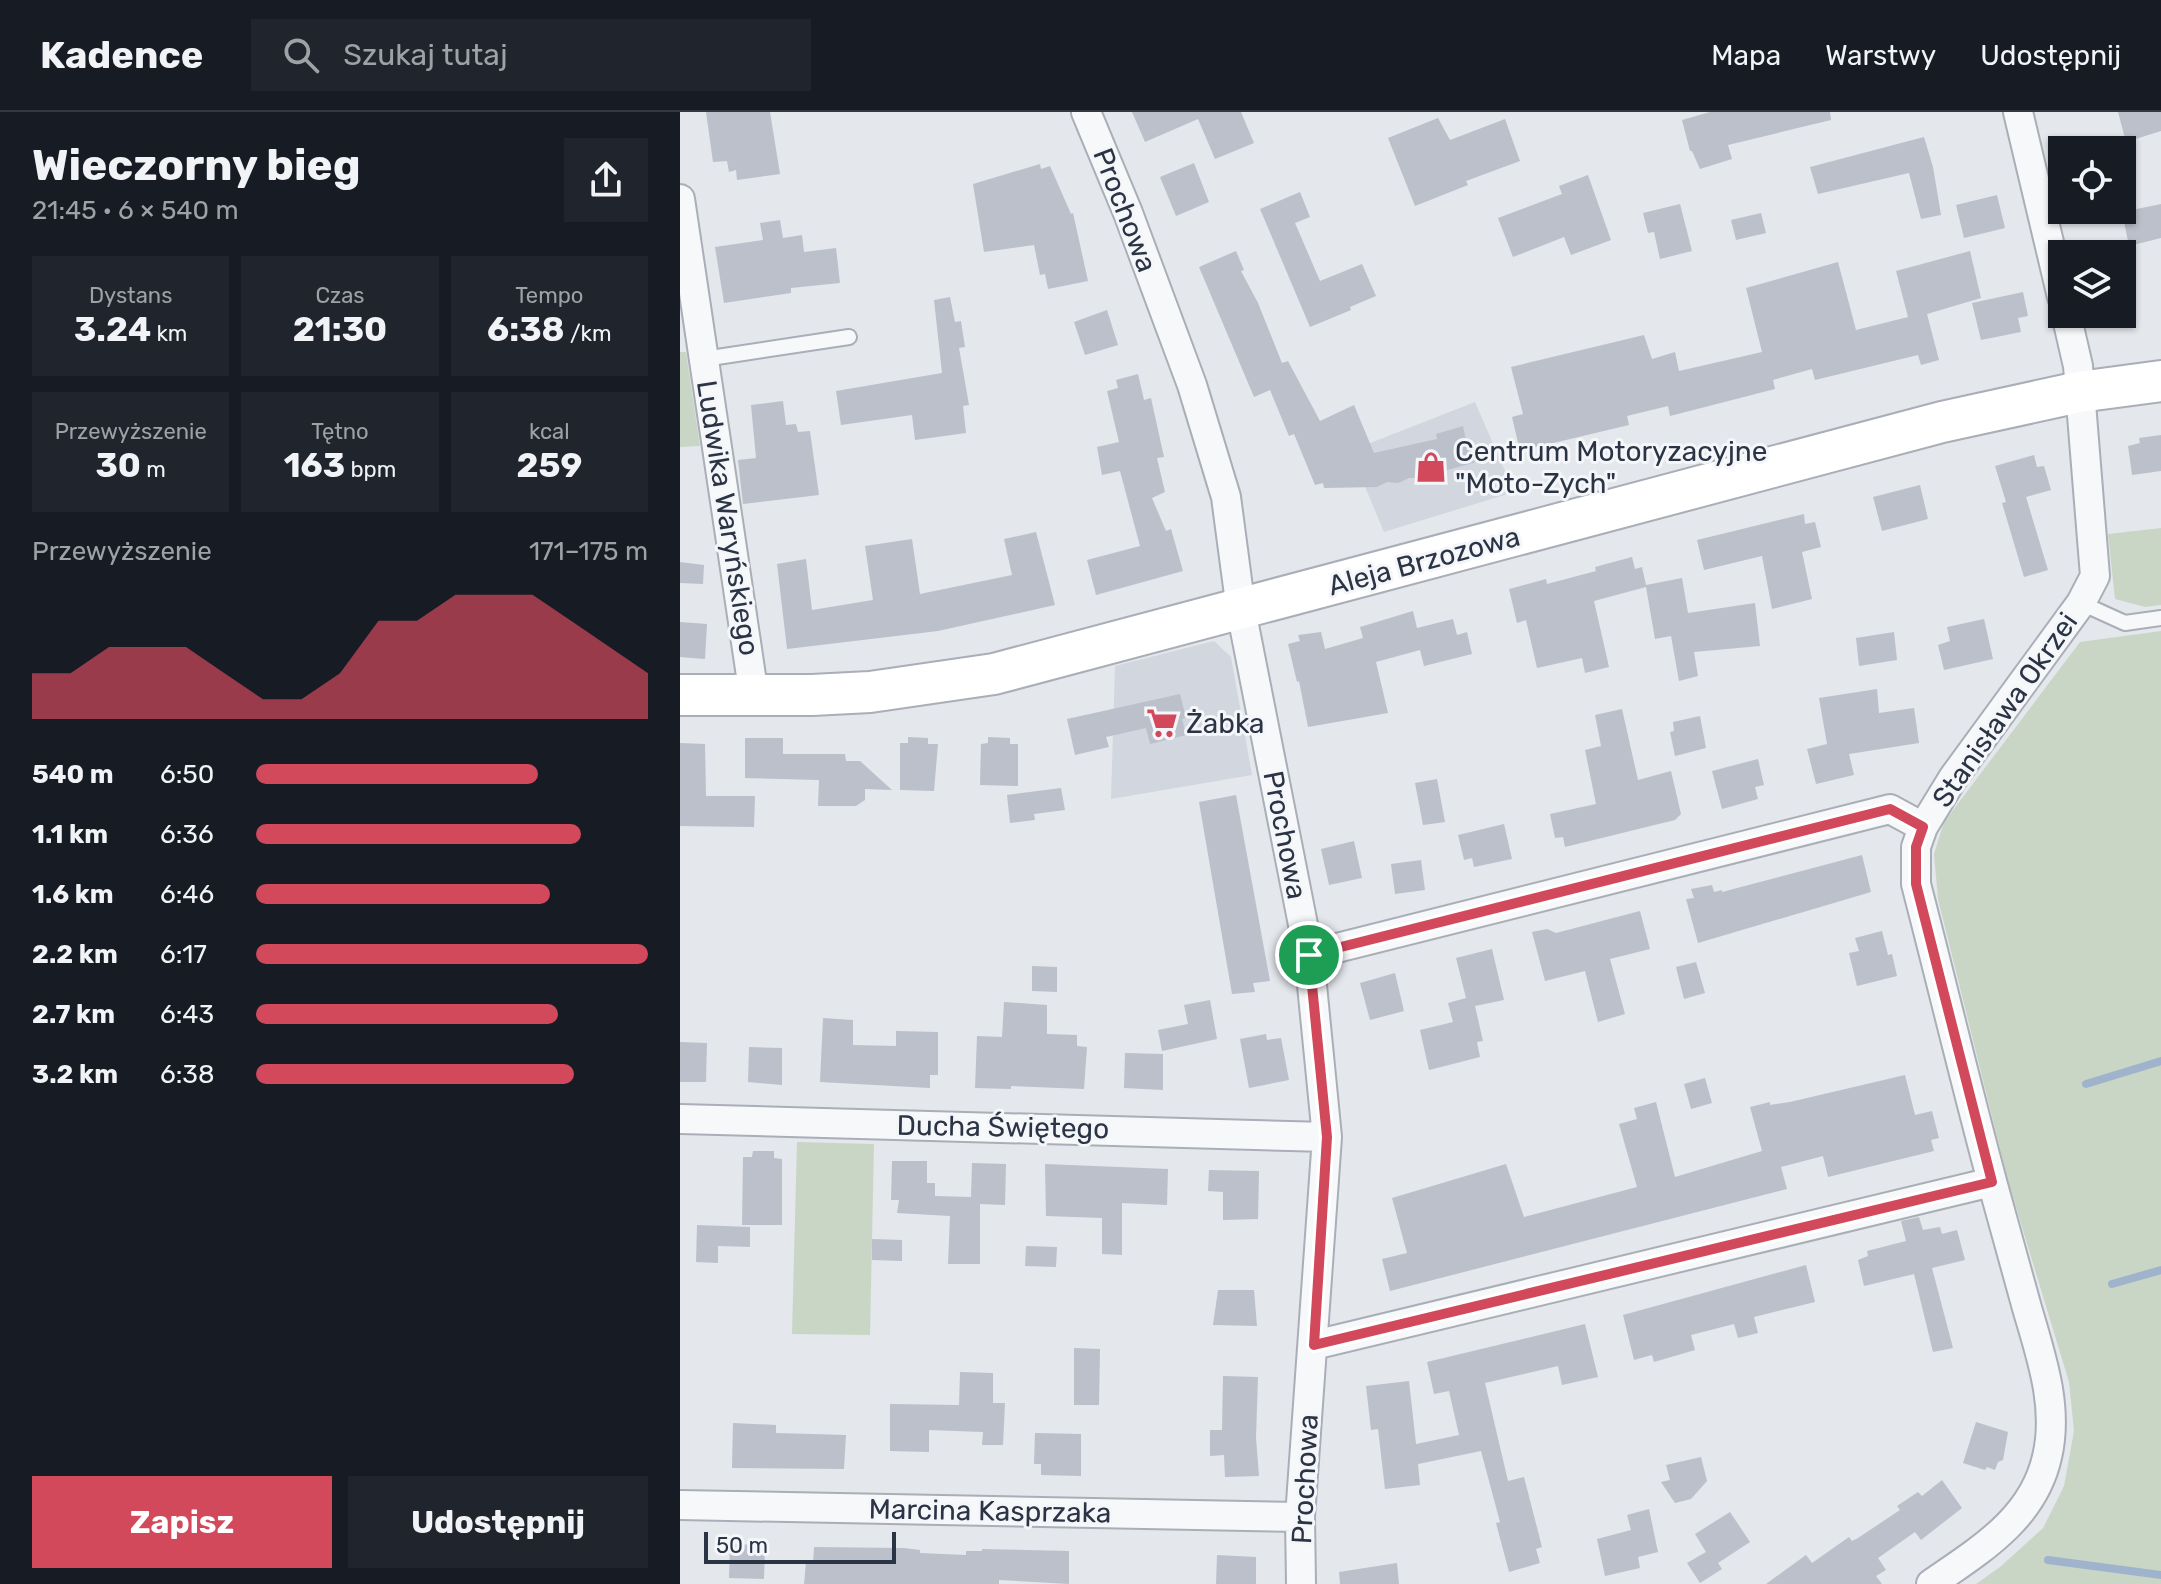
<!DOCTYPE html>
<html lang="pl">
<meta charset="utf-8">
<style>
body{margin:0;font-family:Rubik,sans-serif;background:#20242c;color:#f1f3f6;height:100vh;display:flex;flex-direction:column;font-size:30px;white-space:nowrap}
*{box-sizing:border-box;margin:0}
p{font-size:26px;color:#9ea1a6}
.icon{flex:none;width:44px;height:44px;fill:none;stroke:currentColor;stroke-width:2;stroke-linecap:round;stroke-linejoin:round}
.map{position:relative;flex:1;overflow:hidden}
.details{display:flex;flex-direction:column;background:#171b24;width:680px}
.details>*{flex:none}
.controls{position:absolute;left:1368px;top:24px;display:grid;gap:16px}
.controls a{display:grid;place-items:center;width:88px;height:88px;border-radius:0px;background:#171b24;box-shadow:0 2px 6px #0004;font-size:40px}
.scale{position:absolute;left:24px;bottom:20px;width:192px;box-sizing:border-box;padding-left:8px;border:4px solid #2b3445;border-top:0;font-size:22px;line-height:28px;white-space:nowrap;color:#2b3445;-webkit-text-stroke:6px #f4f6f9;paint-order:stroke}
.pin{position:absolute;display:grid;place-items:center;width:68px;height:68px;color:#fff;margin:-34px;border:4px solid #fff;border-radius:50%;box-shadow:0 2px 8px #0007}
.round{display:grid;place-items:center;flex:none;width:84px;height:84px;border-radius:0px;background:#20242c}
.overview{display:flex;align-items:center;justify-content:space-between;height:136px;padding:0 32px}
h1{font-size:44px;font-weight:700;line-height:60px}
.figures{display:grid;grid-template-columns:repeat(3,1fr);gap:12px;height:136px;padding:8px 32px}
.figures div{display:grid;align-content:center;border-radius:0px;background:#20242c;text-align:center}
.figures b{font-size:34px;font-weight:700}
.figures small{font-size:22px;font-weight:400}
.figures p{font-size:22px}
.chart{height:224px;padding:16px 32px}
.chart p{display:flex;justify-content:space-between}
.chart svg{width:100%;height:144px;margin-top:8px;fill:#d1495b;opacity:.7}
.cta{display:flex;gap:16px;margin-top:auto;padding:16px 32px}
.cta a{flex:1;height:92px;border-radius:0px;background:#d1495b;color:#fff;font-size:32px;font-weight:700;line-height:92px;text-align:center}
.cta a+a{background:#20242c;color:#f1f3f6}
ul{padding:0 32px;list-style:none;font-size:26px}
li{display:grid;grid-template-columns:128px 96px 1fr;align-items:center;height:60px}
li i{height:20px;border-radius:10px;background:#d1495b}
header{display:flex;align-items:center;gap:48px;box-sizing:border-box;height:112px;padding:0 40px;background:#171b24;border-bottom:2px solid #363941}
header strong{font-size:38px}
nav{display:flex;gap:44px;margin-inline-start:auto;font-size:28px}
.search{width:560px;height:72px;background:#20242c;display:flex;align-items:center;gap:20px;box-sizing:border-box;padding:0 28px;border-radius:0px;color:#9ea1a6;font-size:30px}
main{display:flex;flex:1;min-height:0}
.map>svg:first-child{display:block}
.built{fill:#d2d6de}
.green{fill:#c9d6c5}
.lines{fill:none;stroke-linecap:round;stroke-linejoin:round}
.stream{stroke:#9fb4cc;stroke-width:8}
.building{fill:#bbc0ca}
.lane-casing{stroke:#a9aeb7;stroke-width:18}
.street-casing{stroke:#a9aeb7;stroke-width:32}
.secondary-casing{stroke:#a9aeb7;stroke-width:44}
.lane{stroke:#f7f8fa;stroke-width:14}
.street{stroke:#f7f8fa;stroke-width:28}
.secondary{stroke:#fff;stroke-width:40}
.route-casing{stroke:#fff;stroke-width:16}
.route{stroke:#d1495b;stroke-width:10}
.labels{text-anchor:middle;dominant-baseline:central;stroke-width:6;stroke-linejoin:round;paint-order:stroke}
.street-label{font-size:28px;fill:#2b3445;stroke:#f4f6f9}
.poi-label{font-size:28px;fill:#2b3445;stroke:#f4f6f9;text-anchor:start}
</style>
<header>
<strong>Kadence</strong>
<div class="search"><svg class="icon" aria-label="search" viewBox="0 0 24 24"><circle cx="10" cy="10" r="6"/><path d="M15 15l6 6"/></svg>Szukaj tutaj</div>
<nav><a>Mapa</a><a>Warstwy</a><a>Udostępnij</a></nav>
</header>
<main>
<section class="details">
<div class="overview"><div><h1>Wieczorny bieg</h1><p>21:45 · 6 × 540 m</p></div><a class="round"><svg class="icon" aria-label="share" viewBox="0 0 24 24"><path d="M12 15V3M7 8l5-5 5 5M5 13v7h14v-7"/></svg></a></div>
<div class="figures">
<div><p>Dystans</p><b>3.24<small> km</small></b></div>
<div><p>Czas</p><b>21:30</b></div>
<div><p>Tempo</p><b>6:38<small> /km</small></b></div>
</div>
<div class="figures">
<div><p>Przewyższenie</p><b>30<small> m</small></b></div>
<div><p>Tętno</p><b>163<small> bpm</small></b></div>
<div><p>kcal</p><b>259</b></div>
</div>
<div class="chart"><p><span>Przewyższenie</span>171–175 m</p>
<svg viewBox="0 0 160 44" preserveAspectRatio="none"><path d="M0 44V30L10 30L20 22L30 22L40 22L50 30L60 38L70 38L80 30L90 14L100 14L110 6L120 6L130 6L140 14L150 22L160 30V44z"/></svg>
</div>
<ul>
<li><b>540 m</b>6:50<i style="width:72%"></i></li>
<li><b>1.1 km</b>6:36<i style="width:83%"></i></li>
<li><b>1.6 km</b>6:46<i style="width:75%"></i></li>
<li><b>2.2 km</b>6:17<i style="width:100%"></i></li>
<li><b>2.7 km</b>6:43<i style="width:77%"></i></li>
<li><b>3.2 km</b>6:38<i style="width:81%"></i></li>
</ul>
<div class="cta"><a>Zapisz</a><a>Udostępnij</a></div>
</section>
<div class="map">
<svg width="1481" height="1472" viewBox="0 0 1481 1472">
<rect width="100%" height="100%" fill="#e4e7ec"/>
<!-- built -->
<path class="built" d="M795 290 834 380 704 420 670 339Z
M534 529 551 545 572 663 431 687 435 554Z"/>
<!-- green -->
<path class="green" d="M0 240H6L20 334 0 335Z
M1481 416V493L1465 495 1435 487 1428 422Z
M1481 519V1472H1296L1320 1455 1363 1416 1384 1374 1394 1319 1389 1270 1328 1069 1258 787 1254 742 1264 710 1400 530Z
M117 1030 194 1032 190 1223 112 1222Z"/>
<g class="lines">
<!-- stream -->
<path class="stream" d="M1406 972 1481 949
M1432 1172 1481 1158
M1368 1448 1481 1463"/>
</g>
<!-- building -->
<path class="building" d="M26 0H90L100 62 57 68 56 58 49 60 47 49 33 50Z
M452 0H561L574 31 535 47 518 7 465 30Z
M1030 0H1150L1151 8 1048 33 1052 47 1020 57 1012 39H1010L1002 8Z
M1438 0H1481V19L1446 30Z
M758 6 770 28 825 7 840 49 786 69 788 73 735 94 708 26Z
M1244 25 1253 55 1261 103 1241 107 1229 61 1138 82 1130 55Z
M514 51 529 90 496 104 480 65Z
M360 52 361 57 370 54 391 102 393 101 408 169 368 177 365 162 360 163 354 133 304 140 293 72Z
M908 63 931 128 891 143 884 125 833 145 818 106 882 82 879 74Z
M620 80 630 105 615 111 640 169 682 152 696 184 670 195 671 198 630 215 580 97Z
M1317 83 1325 116 1284 126 1276 93Z
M1000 92 1012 139 980 147 974 120 968 121 963 101Z
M1481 92V126L1449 134 1442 100Z
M1081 101 1086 121 1056 128 1051 108Z
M100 108 103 126 122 123 124 140 156 136 160 171 111 176V181L44 191 35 135 83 128 80 111Z
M556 139 564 158 561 159 578 191 602 251 608 249 640 309 674 293 694 341 757 327 756 322 783 314 786 328 790 327 796 350 739 366H729L718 371 707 370 697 375 644 376 643 371 635 373 614 322 609 324 590 278 574 285 519 155Z
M1290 139 1301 186 1247 202 1259 248 1241 253 1238 243 1135 268 1132 257 1093 268 1095 277 990 304 988 294 947 304 949 313 840 339 832 305 843 302 831 255 964 223 972 247 995 240 999 259 1082 240 1066 176 1158 150 1176 218 1228 205 1216 159Z
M1343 180 1348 204 1338 206 1341 220 1301 228 1292 191Z
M270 185 275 210 281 209 285 235 279 236 289 293 283 294 286 321 235 328 232 303 161 313 156 279 262 261 254 188Z
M427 198 438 233 405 243 394 210Z
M458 262 464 288 471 286 484 345 477 346 485 380 472 386 486 419 491 417 503 459 416 483 407 448 460 434 440 359 422 363 417 335 439 330 427 279 438 276 436 268Z
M103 289 106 313 116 312 118 320 130 319 139 383 63 392 58 348 76 346 71 293Z
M1481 323V359L1452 363 1448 334 1460 331 1459 326Z
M1354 343 1357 355 1364 354 1371 378 1346 385 1368 458 1344 465 1322 391 1326 390 1315 354Z
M1240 373 1248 407 1202 419 1193 385Z
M1124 402 1125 412 1135 410 1141 435 1122 440 1132 487 1092 497 1082 444 1024 458 1017 428Z
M356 420 375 493 258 519 107 537 97 452 126 447 132 498 193 488 185 434 232 427 240 482 332 463 324 427Z
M952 445 955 457 962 455 966 473 1002 466 1008 501 1075 491 1080 534 1014 540 1018 564 999 569 991 524 975 527 966 475 914 489 929 555 905 561 902 546 857 556 846 508 837 511 829 477 866 467 867 472 916 459 915 455Z
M0 450 24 453 23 472 0 471Z
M733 499 737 516 773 507 777 523 787 520 792 542 744 554 740 538 696 550 708 601 628 615 619 569 617 570 608 532 620 529 618 523 641 520 645 537 683 526 680 515Z
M1304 507 1313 547 1264 558 1258 533 1270 529 1267 515Z
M0 510 27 512 25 547 0 545Z
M1214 520 1217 548 1179 554 1176 526Z
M1197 577 1199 601 1234 596 1239 631 1169 642 1174 663 1136 672 1127 637 1147 632 1139 586Z
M500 582 506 606 502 607 506 623 470 632 466 616 426 625 429 635 395 643 387 607Z
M942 597 958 668 991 659 1001 702 995 708 885 735 883 725 875 726 870 702 916 692 905 638 921 634 915 603Z
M1020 604 1026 636 995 644 990 620 994 619 993 610Z
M228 625 248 626V632H258L254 679 220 678V631H228Z
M308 625 330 626V632H338V674L300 673 301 632 308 631Z
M65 626H103V642H165L166 649H180L212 678 185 677V688L176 694H138L139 668 65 666Z
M0 631 25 632 26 684H75L74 715 0 714Z
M1078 647 1084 673 1075 675 1078 687 1042 697 1032 659Z
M757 667 765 710 743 713 735 671Z
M381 676 385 698 354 702 355 708 330 711 327 683Z
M556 683 590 869 573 871 575 880 552 882 519 690Z
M824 712 832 747 794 755 792 746 784 748 778 723Z
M674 729 682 766 649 773 641 737Z
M1182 743 1191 780 1018 831 1006 787 1014 786 1011 777 1032 773 1034 780 1042 778V780Z
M741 748 745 778 715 782 711 752Z
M960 799 970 837 930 847 945 902 918 910 905 859 865 869 852 820 867 817 876 821Z
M1202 819 1208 843 1212 842 1217 864 1177 874 1169 841 1179 839 1175 826Z
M812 837 824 888 795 894 803 929 797 930 800 945 749 958 740 918 773 910 768 891 786 886 776 846Z
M1016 850 1025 881 1004 887 996 855Z
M352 854 377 855V880L352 879Z
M715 861 724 899 690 908 680 871Z
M530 888 537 927 482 939 478 918 508 912 504 893Z
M324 890 367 893V922L397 923V934L407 935 404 977 331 974V977L295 976 297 924 322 925Z
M143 906 173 908V933L216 934V919L258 920V963H250V976L140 970Z
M586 922 587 928 601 926 609 968 569 976 560 927Z
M0 930 27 931 26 970H0Z
M69 935 102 936V973L68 970Z
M445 941 483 942V978L444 976Z
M1225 963 1235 1003 1252 999 1259 1026 1251 1028 1254 1039 1148 1065 1143 1044 1101 1055 1107 1077 710 1179 702 1147 727 1141 712 1086 826 1052 844 1105 957 1075 939 1012 957 1007 954 996 976 990 995 1065 1082 1039 1070 995 1090 990V993L1110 990Z
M1025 966 1032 991 1011 997 1004 972Z
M73 1039H94V1046L102 1047V1113H62L63 1045H72Z
M212 1049H247V1071H255V1084L291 1085 292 1051 326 1052 325 1093 300 1092V1152H268L270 1104 217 1101 219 1088H211Z
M365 1052 488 1057 487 1093 442 1091V1143L422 1142V1106L366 1104Z
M529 1058 579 1059 578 1107 543 1108V1080L528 1079Z
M1239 1105 1243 1118 1260 1115 1262 1122 1277 1118 1285 1148 1252 1156 1273 1236 1253 1240 1234 1162 1184 1174 1178 1148 1188 1144 1187 1139 1226 1129 1221 1109Z
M17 1113 70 1115V1135L38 1134V1151L16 1150Z
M192 1127 222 1128V1149L192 1148Z
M346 1134 377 1135 376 1155 345 1154Z
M1126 1153 1135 1190 1074 1205 1078 1221 1058 1226 1054 1212 1011 1223 1015 1238 974 1250 972 1243 954 1248 943 1203Z
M538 1178H574L577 1214 533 1213Z
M905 1212 918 1265 882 1273 878 1254 805 1271 828 1369 844 1365 862 1435 856 1437 860 1451 829 1460 816 1411 820 1410 801 1339 738 1352 740 1373 705 1377 698 1317 691 1318 686 1274 729 1269 736 1332 779 1323 769 1279 754 1282 747 1250Z
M394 1236 420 1237 419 1293H394Z
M280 1260 313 1261V1291H325L323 1333H302L303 1320 249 1318V1340L210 1339V1292L279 1293Z
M543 1264 578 1265 576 1326 579 1364 545 1365 544 1343 530 1344V1318H542Z
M1296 1310 1328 1320 1323 1348 1318 1350 1315 1358 1307 1355 1305 1358 1283 1351Z
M53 1311 96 1313V1321L166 1323 164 1357 52 1356Z
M355 1321 401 1322V1364L361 1363V1352H354Z
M1021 1345 1027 1369 1011 1387 995 1391 981 1370 990 1368 986 1353Z
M1262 1368 1282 1396 1241 1428 1235 1420 1198 1446 1206 1458 1196 1464 1202 1472H1086L1126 1443 1132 1451 1169 1425 1172 1429 1178 1426 1220 1398 1217 1394 1238 1380 1242 1384Z
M969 1397 978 1440 958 1445 960 1456 925 1464 917 1427 951 1418 947 1403Z
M1050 1400 1070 1430 1038 1451 1042 1457 1020 1471 1007 1451 1026 1440 1015 1422Z
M50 1432 85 1433 84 1467 49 1466Z
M134 1435 224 1436 240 1438V1441L286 1443V1439H302V1437L389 1439V1472L319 1468V1472H124L126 1450 133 1451Z
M537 1443 576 1445V1472H536Z
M717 1451 719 1472H660L659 1460Z"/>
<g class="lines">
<defs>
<path id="lane" d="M24 247 169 225
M1401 491 1445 511 1481 506"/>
<path id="street" d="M406 0 448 101 512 273 546 385 561 498 629 843 647 1025 620 1405 621 1472
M1338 0 1382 185
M0 87 74 584
M629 843 1210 697 1243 715
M0 1007 647 1025
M634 1233 1312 1070
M0 1393 620 1405
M1251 1472C1300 1438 1353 1407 1367 1345 1379 1295 1361 1244 1347 1196 1336 1155 1324 1114 1313 1073 1286 973 1262 872 1236 772V735L1243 715 1273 666 1401 491 1415 464 1398 254 1386 202"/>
<path id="secondary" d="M0 583H132L190 580 314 562 1262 310 1399 280 1481 269"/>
</defs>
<!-- lane casing -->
<use href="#lane" class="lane-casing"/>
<!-- street casing -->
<use href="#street" class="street-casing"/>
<!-- secondary casing -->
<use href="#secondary" class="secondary-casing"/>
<!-- lane -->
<use href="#lane" class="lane"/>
<!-- street -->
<use href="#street" class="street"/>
<!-- secondary -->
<use href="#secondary" class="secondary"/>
</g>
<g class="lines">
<defs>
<path id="route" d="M1210 697 1243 715 1236 735V772L1312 1070 634 1233 647 1025 629 843Z"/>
</defs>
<!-- route casing -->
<use href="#route" class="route-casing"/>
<!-- route -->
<use href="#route" class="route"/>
</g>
<!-- icons -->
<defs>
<symbol id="shop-bare" viewBox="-9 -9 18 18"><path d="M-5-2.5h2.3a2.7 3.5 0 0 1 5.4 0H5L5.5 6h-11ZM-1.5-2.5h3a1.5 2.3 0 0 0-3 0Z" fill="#d1495b" stroke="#f4f6f9" stroke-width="2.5" paint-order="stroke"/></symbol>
<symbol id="supermarket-bare" viewBox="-9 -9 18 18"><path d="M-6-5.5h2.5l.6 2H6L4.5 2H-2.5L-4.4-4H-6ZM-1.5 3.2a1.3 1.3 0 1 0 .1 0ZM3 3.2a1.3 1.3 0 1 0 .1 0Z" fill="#d1495b" stroke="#f4f6f9" stroke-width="2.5" paint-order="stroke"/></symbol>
</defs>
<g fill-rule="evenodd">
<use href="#shop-bare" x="729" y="333" width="44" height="44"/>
<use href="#supermarket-bare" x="460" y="589" width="44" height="44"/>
</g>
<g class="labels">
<!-- street labels -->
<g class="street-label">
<text transform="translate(445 98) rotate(69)">Prochowa</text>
<text transform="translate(48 406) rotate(81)">Ludwika Waryńskiego</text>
<text transform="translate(744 449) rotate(-15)">Aleja Brzozowa</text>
<text transform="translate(1325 598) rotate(-55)">Stanisława Okrzei</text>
<text transform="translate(605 723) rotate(79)">Prochowa</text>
<text transform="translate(323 1015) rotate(1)">Ducha Świętego</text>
<text transform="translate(625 1367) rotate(-87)">Prochowa</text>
<text transform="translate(310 1399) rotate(1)">Marcina Kasprzaka</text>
</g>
<!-- poi labels -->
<g class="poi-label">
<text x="775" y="339">Centrum Motoryzacyjne<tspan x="775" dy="32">"Moto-Zych"</tspan></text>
<text x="506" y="611">Żabka</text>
</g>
</g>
</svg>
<div class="controls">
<a><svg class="icon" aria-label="locate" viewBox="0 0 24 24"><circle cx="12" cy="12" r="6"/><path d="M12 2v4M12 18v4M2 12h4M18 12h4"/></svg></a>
<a><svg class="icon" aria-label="layers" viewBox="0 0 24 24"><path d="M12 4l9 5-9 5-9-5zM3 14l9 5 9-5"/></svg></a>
</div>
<div class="scale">50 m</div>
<div class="pin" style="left:629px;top:843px;background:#1e9e55"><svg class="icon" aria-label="arrive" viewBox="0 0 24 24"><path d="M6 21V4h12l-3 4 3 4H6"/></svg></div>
</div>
</main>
